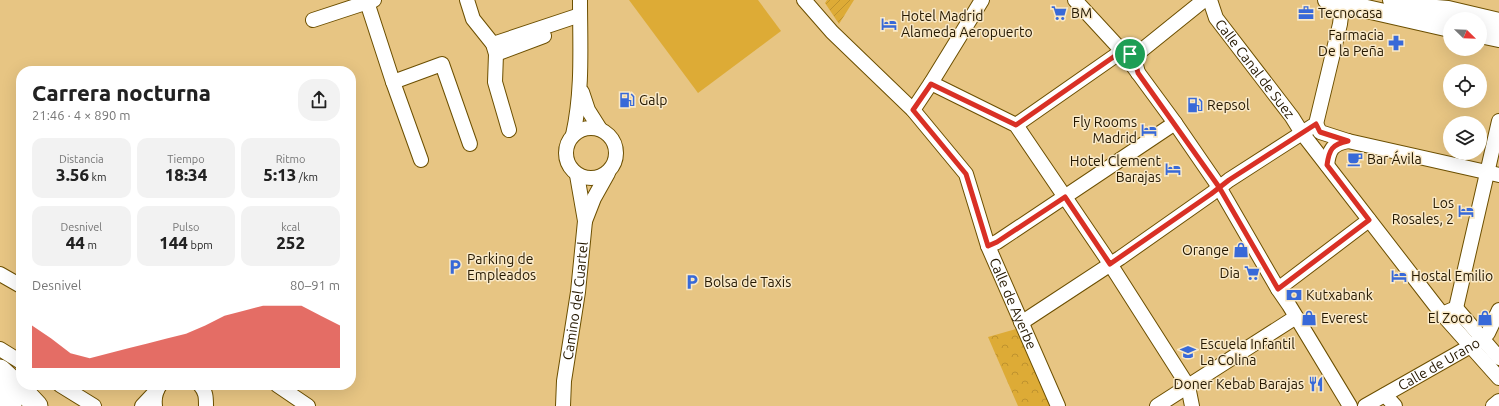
<!DOCTYPE html>
<html lang="es">
<meta charset="utf-8">
<style>
body{margin:0;font-family:Ubuntu,sans-serif;background:#f2f2f2;color:#222;height:100vh;display:flex;flex-direction:column;font-size:15px;white-space:nowrap}
*{box-sizing:border-box;margin:0}
p{font-size:13px;color:#767676}
.icon{flex:none;width:22px;height:22px;fill:none;stroke:currentColor;stroke-width:2;stroke-linecap:round;stroke-linejoin:round}
.map{position:relative;flex:1;overflow:hidden}
.panel{position:absolute;left:16px;top:66px;width:340px;height:324px;display:flex;flex-direction:column;background:#fff;border-radius:16px;box-shadow:0 4px 16px #0002}
.panel>*{flex:none}
.needle{width:26px;rotate:113deg}
.controls{position:absolute;left:1443px;top:12px;display:grid;gap:8px}
.controls a{display:grid;place-items:center;width:44px;height:44px;border-radius:50%;background:#fff;box-shadow:0 4px 16px #0002;font-size:20px}
.pin{position:absolute;display:grid;place-items:center;width:34px;height:34px;color:#fff;margin:-17px;border:2px solid #fff;border-radius:50%;box-shadow:0 1px 4px #0007}
.round{display:grid;place-items:center;flex:none;width:42px;height:42px;border-radius:16px;background:#f2f2f2}
.overview{display:flex;align-items:center;justify-content:space-between;height:68px;padding:0 16px}
h1{font-size:22px;font-weight:800;line-height:30px}
.figures{display:grid;grid-template-columns:repeat(3,1fr);gap:6px;height:68px;padding:4px 16px}
.figures div{display:grid;align-content:center;border-radius:10px;background:#f2f2f2;text-align:center}
.figures b{font-size:17px;font-weight:800}
.figures small{font-size:11px;font-weight:400}
.figures p{font-size:11px}
.chart{height:112px;padding:8px 16px}
.chart p{display:flex;justify-content:space-between}
.chart svg{width:100%;height:72px;margin-top:4px;fill:#d93025;opacity:.7}
.map>svg:first-child{display:block}
.park{fill:url(#park-crowns)}
.garden{fill:url(#garden-furrows)}
.pitch{fill:#ddab36}
.lines{fill:none;stroke-linecap:round;stroke-linejoin:round}
.minor-casing{stroke:#6c4f00;stroke-width:16}
.major-casing{stroke:#6c4f00;stroke-width:20}
.highway-casing{stroke:#6c4f00;stroke-width:23}
.minor{stroke:#fff;stroke-width:14}
.major{stroke:#fff;stroke-width:18}
.highway{stroke:#fff;stroke-width:21}
.route-casing{stroke:#fff;stroke-width:8}
.route{stroke:#d93025;stroke-width:5}
.labels{text-anchor:middle;dominant-baseline:central;stroke-width:3;stroke-linejoin:round;paint-order:stroke}
.poi-label{font-size:14px;fill:#251800;stroke:#f9e9c8;text-anchor:start}
.street-label{font-size:14px;fill:#251800;stroke:#f9e9c8}
</style>
<div class="map">
<svg width="1499" height="406" viewBox="0 0 1499 406">
<defs>
<pattern id="park-crowns" width="20" height="18" patternUnits="userSpaceOnUse"><rect width="20" height="18" fill="#ddab36"/><path d="M2 6a3 3 0 1 1 6 0M12 15a3 3 0 1 1 6 0" fill="none" stroke="#be922e"/></pattern>
<pattern id="garden-furrows" width="10" height="10" patternUnits="userSpaceOnUse"><rect width="10" height="10" fill="#ddab36"/><path d="M-1 1l2-2M0 10L10 0M9 11l2-2" fill="none" stroke="#be922e"/></pattern>
</defs>
<rect width="100%" height="100%" fill="#e7c583"/>
<!-- park -->
<path class="park" d="M1016 329 1050 406H1018L988 337Z"/>
<!-- garden -->
<path class="garden" d="M827 0H854L839 24 825 3Z"/>
<!-- pitch -->
<path class="pitch" d="M629 0H758L781 31 698 93Z"/>
<g class="lines">
<defs>
<g id="minor">
<path d="M467 0 473 19 493 44 496 54 495 82 509 130"/>
<path id="s1" d="M804 0 832 32 913 110 966 174 988 246 1058 406"/>
<path d="M1075 0 1122 51 1175 123 1219 187 1278 289 1289 305 1350 406"/>
<path id="s2" d="M1210 0 1216 18 1292 117 1302 133 1442 314 1499 378"/>
<path d="M367 2 393 82 421 160"/>
<path d="M313 20 374 0"/>
<path d="M493 44 580 15"/>
<path d="M496 54 544 36"/>
<path d="M1138 73 1135 61 1137 54 1204 0"/>
<path d="M393 82 442 64 470 144"/>
<path d="M931 83 1016 125 1105 256 1188 386 1192 406"/>
<path d="M582 92 588 110 600 129"/>
<path d="M913 110 931 83 982 0"/>
<path d="M1316 124 1320 132 1348 141 1499 175"/>
<path d="M1016 125 1122 51"/>
<circle cx="591" cy="153" r="25"/>
<path d="M573 135C583 90 580 46 580 0"/>
<path d="M1327 165C1329 150 1332 144 1348 141"/>
<path d="M585 221 594 198 608 173"/>
<path d="M988 246 997 242 1175 123"/>
<path d="M0 274 21 286"/>
<path d="M1278 289 1369 220"/>
<path d="M1456 308 1499 358"/>
<path d="M1442 314 1456 308 1499 121"/>
<path d="M1021 322 1027 319 1120 258 1211 194 1229 180 1316 124 1340 24 1343 0"/>
<path d="M0 349 21 362"/>
<path d="M60 385 94 406"/>
<path d="M200 385C206 392 206 397 206 406"/>
<path d="M277 385 308 406"/>
<path d="M1385 395 1395 406"/>
<path d="M142 406 157 390"/>
<path d="M155 406C154 398 155 392 160 385"/>
<path id="s3" d="M563 406 564 381 578 292 585 221 577 175"/>
<path d="M1157 406 1296 317"/>
<path id="s4" d="M1365 406 1483 339 1488 333 1499 310"/>
<path d="M1493 406 1499 401"/>
</g>
<path id="major" d="M1327 0 1450 28
M1392 0 1425 8 1448 10 1499 22
M1480 34 1499 38"/>
<path id="highway" d="M0 370 24 392 37 406
M0 395 11 406"/>
</defs>
<!-- minor casing -->
<use href="#minor" class="minor-casing"/>
<!-- major casing -->
<use href="#major" class="major-casing"/>
<!-- highway casing -->
<use href="#highway" class="highway-casing"/>
<!-- minor -->
<use href="#minor" class="minor"/>
<!-- major -->
<use href="#major" class="major"/>
<!-- highway -->
<use href="#highway" class="highway"/>
</g>
<g class="lines">
<defs>
<path id="route" d="M1130 54 1122 51 1016 125 931 84 913 110 966 174 988 246 997 242 1065 197 1110 264 1211 194 1229 180 1316 124 1320 132 1348 141C1332 144 1329 150 1327 165L1369 220 1278 289 1219 187 1138 73 1135 61 1137 54H1130"/>
</defs>
<!-- route casing -->
<use href="#route" class="route-casing"/>
<!-- route -->
<use href="#route" class="route"/>
</g>
<!-- icons -->
<defs>
<symbol id="supermarket-bare" viewBox="-9 -9 18 18"><path d="M-6-5.5h2.5l.6 2H6L4.5 2H-2.5L-4.4-4H-6ZM-1.5 3.2a1.3 1.3 0 1 0 .1 0ZM3 3.2a1.3 1.3 0 1 0 .1 0Z" fill="#3869d8" stroke="#f9e9c8" stroke-width="2.5" paint-order="stroke"/></symbol>
<symbol id="office-bare" viewBox="-9 -9 18 18"><path d="M-6-3h4V-5.5h4V-3h4V5H-6ZM-1-4.5V-3h2v-1.5ZM-6 0V1H6V0Z" fill="#3869d8" stroke="#f9e9c8" stroke-width="2.5" paint-order="stroke"/></symbol>
<symbol id="hotel-bare" viewBox="-9 -9 18 18"><path d="M-6-4.5h1.5V1H6V5H4.5V3h-9V5H-6ZM-4 0a1.8 1.8 0 1 1 3.6 0ZM.5 0V-2.5h3Q6-2.5 6 0Z" fill="#3869d8" stroke="#f9e9c8" stroke-width="2.5" paint-order="stroke"/></symbol>
<symbol id="pharmacy-bare" viewBox="-9 -9 18 18"><path d="M-2-6h4v4h4v4h-4v4h-4v-4h-4v-4h4Z" fill="#3869d8" stroke="#f9e9c8" stroke-width="2.5" paint-order="stroke"/></symbol>
<symbol id="fuel-bare" viewBox="-9 -9 18 18"><path d="M-5.5-6h7V0h2V4h1.3V-2.5L3-4.5l.8-.8L6-3V5H2.5V1h-1V6h-7ZM-4.2-4.7v3.2H.2V-4.7Z" fill="#3869d8" stroke="#f9e9c8" stroke-width="2.5" paint-order="stroke"/></symbol>
<symbol id="cafe-bare" viewBox="-9 -9 18 18"><path d="M-5.5-4.5H6V0H3Q3 3.5 0 3.5H-2.5Q-5.5 3.5-5.5 0ZM3-3.2v2h1.7v-2ZM-6 4.5H4V6H-6Z" fill="#3869d8" stroke="#f9e9c8" stroke-width="2.5" paint-order="stroke"/></symbol>
<symbol id="shop-bare" viewBox="-9 -9 18 18"><path d="M-5-2.5h2.3a2.7 3.5 0 0 1 5.4 0H5L5.5 6h-11ZM-1.5-2.5h3a1.5 2.3 0 0 0-3 0Z" fill="#3869d8" stroke="#f9e9c8" stroke-width="2.5" paint-order="stroke"/></symbol>
<symbol id="parking-bare" viewBox="-9 -9 18 18"><path d="M-3.5-5.5H1a3.5 3.5 0 0 1 0 7H-1V5.5H-3.5ZM-1-3.4V-.6H.8a1.4 1.4 0 0 0 0-2.8Z" fill="#3869d8" stroke="#f9e9c8" stroke-width="2.5" paint-order="stroke"/></symbol>
<symbol id="bank-bare" viewBox="-9 -9 18 18"><path d="M-6-4H6V4H-6ZM0-2.3a2.3 2.3 0 1 0 0 4.6a2.3 2.3 0 1 0 0-4.6Z" fill="#3869d8" stroke="#f9e9c8" stroke-width="2.5" paint-order="stroke"/></symbol>
<symbol id="school-bare" viewBox="-9 -9 18 18"><path d="M0-5L7-2L0 1L-7-2ZM-4 1L0 2.5L4 1V4Q0 6-4 4Z" fill="#3869d8" stroke="#f9e9c8" stroke-width="2.5" paint-order="stroke"/></symbol>
<symbol id="restaurant-bare" viewBox="-9 -9 18 18"><path d="M-5-6h1v4h1v-4h1v4h1v-4h1v5L-1.5 .5V6h-2V.5L-5-1ZM5-6V6H3V1.5H1.5Q1.5-4 5-6Z" fill="#3869d8" stroke="#f9e9c8" stroke-width="2.5" paint-order="stroke"/></symbol>
</defs>
<g fill-rule="evenodd">
<use href="#supermarket-bare" x="1048" y="2" width="22" height="22"/>
<use href="#office-bare" x="1295" y="2" width="22" height="22"/>
<use href="#hotel-bare" x="878" y="13" width="22" height="22"/>
<use href="#pharmacy-bare" x="1385" y="32" width="22" height="22"/>
<use href="#fuel-bare" x="616" y="89" width="22" height="22"/>
<use href="#fuel-bare" x="1184" y="94" width="22" height="22"/>
<use href="#hotel-bare" x="1138" y="119" width="22" height="22"/>
<use href="#cafe-bare" x="1344" y="148" width="22" height="22"/>
<use href="#hotel-bare" x="1162" y="158" width="22" height="22"/>
<use href="#hotel-bare" x="1455" y="200" width="22" height="22"/>
<use href="#shop-bare" x="1230" y="239" width="22" height="22"/>
<use href="#parking-bare" x="444" y="256" width="22" height="22"/>
<use href="#supermarket-bare" x="1241" y="262" width="22" height="22"/>
<use href="#hotel-bare" x="1388" y="265" width="22" height="22"/>
<use href="#parking-bare" x="681" y="271" width="22" height="22"/>
<use href="#bank-bare" x="1283" y="284" width="22" height="22"/>
<use href="#shop-bare" x="1298" y="307" width="22" height="22"/>
<use href="#shop-bare" x="1474" y="307" width="22" height="22"/>
<use href="#school-bare" x="1177" y="341" width="22" height="22"/>
<use href="#restaurant-bare" x="1305" y="373" width="22" height="22"/>
</g>
<g class="labels">
<!-- poi labels -->
<g class="poi-label">
<text x="1071" y="13">BM</text>
<text x="1318" y="13">Tecnocasa</text>
<text x="901" y="16">Hotel Madrid<tspan x="901" dy="16">Alameda Aeropuerto</tspan></text>
<text x="1384" y="35" text-anchor="end">Farmacia<tspan x="1384" dy="16">De la Peña</tspan></text>
<text x="639" y="100">Galp</text>
<text x="1207" y="105">Repsol</text>
<text x="1137" y="122" text-anchor="end">Fly Rooms<tspan x="1137" dy="16">Madrid</tspan></text>
<text x="1367" y="159">Bar Ávila</text>
<text x="1161" y="161" text-anchor="end">Hotel Clement<tspan x="1161" dy="16">Barajas</tspan></text>
<text x="1454" y="203" text-anchor="end">Los<tspan x="1454" dy="16">Rosales, 2</tspan></text>
<text x="1229" y="250" text-anchor="end">Orange</text>
<text x="467" y="259">Parking de<tspan x="467" dy="16">Empleados</tspan></text>
<text x="1240" y="273" text-anchor="end">Dia</text>
<text x="1411" y="276">Hostal Emilio</text>
<text x="704" y="282">Bolsa de Taxis</text>
<text x="1306" y="295">Kutxabank</text>
<text x="1321" y="318">Everest</text>
<text x="1473" y="318" text-anchor="end">El Zoco</text>
<text x="1200" y="344">Escuela Infantil<tspan x="1200" dy="16">La Colina</tspan></text>
<text x="1304" y="384" text-anchor="end">Doner Kebab Barajas</text>
</g>
<!-- street labels -->
<g class="street-label">
<text stroke="none"><textPath href="#s2" startOffset="83">Calle Canal de Suez</textPath></text>
<text stroke="none"><textPath href="#s3" startOffset="106">Camino del Cuartel</textPath></text>
<text stroke="none"><textPath href="#s1" startOffset="376">Calle de Ayerbe</textPath></text>
<text stroke="none"><textPath href="#s4" startOffset="85">Calle de Urano</textPath></text>
</g>
</g>
</svg>
<div class="controls">
<a><svg class="needle" viewBox="-14 -14 28 28"><path d="M0-13l5 13h-10z" fill="#e53935"/><path d="M0 13l5-13h-10z" fill="#767676"/></svg></a>
<a><svg class="icon" aria-label="locate" viewBox="0 0 24 24"><circle cx="12" cy="12" r="6"/><path d="M12 2v4M12 18v4M2 12h4M18 12h4"/></svg></a>
<a><svg class="icon" aria-label="layers" viewBox="0 0 24 24"><path d="M12 4l9 5-9 5-9-5zM3 14l9 5 9-5"/></svg></a>
</div>
<div class="pin" style="left:1130px;top:54px;background:#1e9e55"><svg class="icon" aria-label="arrive" viewBox="0 0 24 24"><path d="M6 21V4h12l-3 4 3 4H6"/></svg></div>
<section class="panel">
<div class="overview"><div><h1>Carrera nocturna</h1><p>21:46 · 4 × 890 m</p></div><a class="round"><svg class="icon" aria-label="share" viewBox="0 0 24 24"><path d="M12 15V3M7 8l5-5 5 5M5 13v7h14v-7"/></svg></a></div>
<div class="figures">
<div><p>Distancia</p><b>3.56<small> km</small></b></div>
<div><p>Tiempo</p><b>18:34</b></div>
<div><p>Ritmo</p><b>5:13<small> /km</small></b></div>
</div>
<div class="figures">
<div><p>Desnivel</p><b>44<small> m</small></b></div>
<div><p>Pulso</p><b>144<small> bpm</small></b></div>
<div><p>kcal</p><b>252</b></div>
</div>
<div class="chart"><p><span>Desnivel</span>80–91 m</p>
<svg viewBox="0 0 160 44" preserveAspectRatio="none"><path d="M0 44V18L10 26L20 35L30 38L40 35L50 32L60 29L70 26L80 23L90 18L100 12L110 9L120 6L130 6L140 6L150 12L160 18V44z"/></svg>
</div>
</section>
</div>
